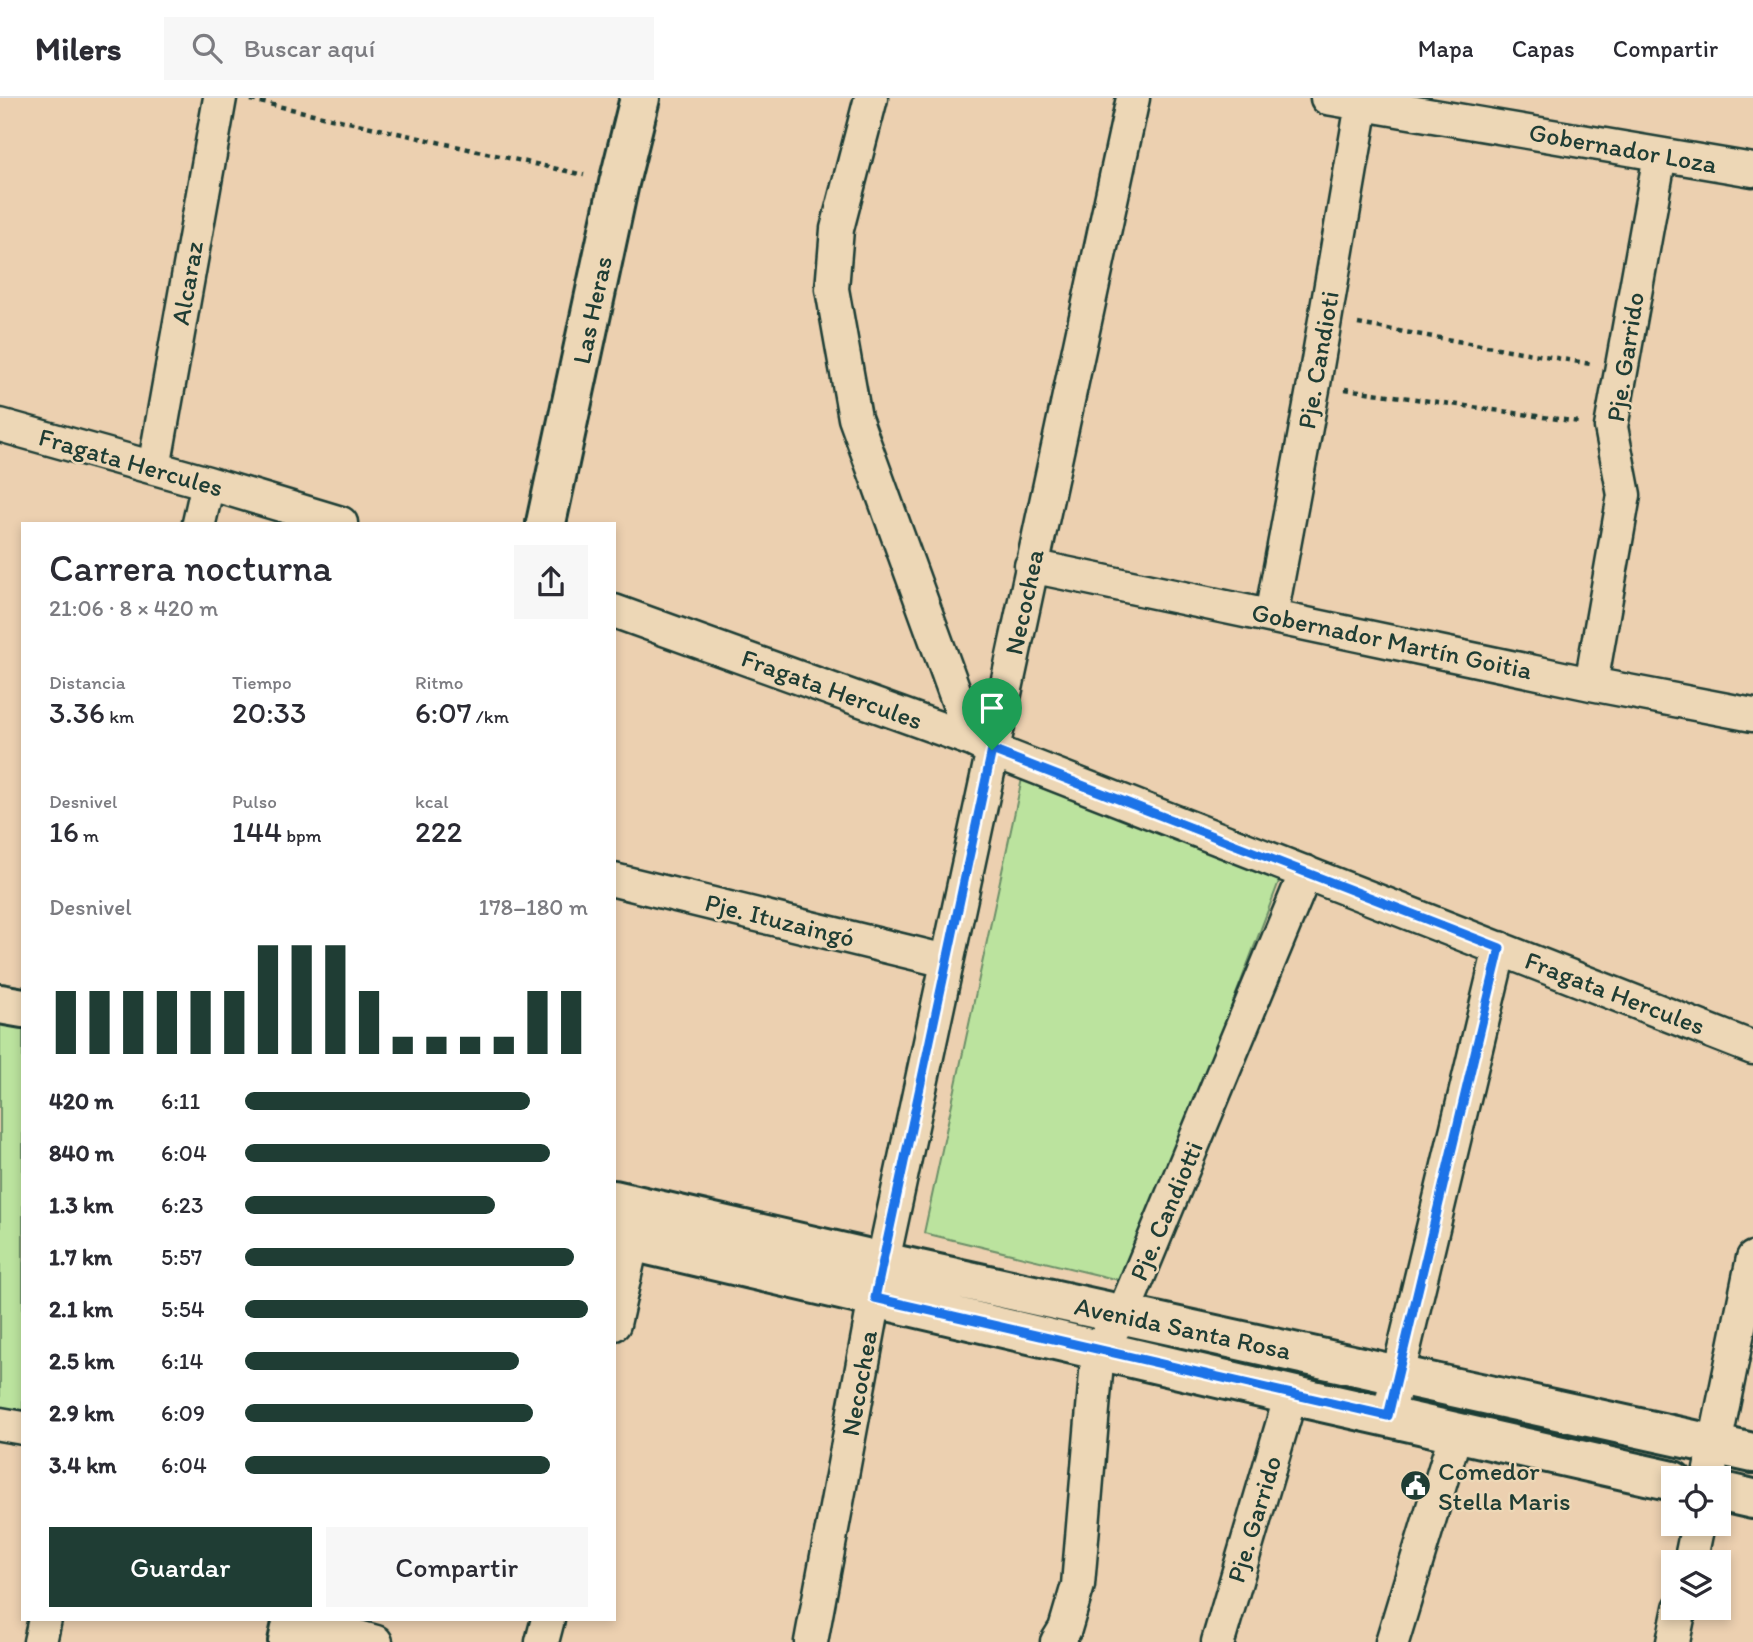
<!DOCTYPE html>
<html lang="es">
<meta charset="utf-8">
<style>
body{margin:0;font-family:Itim,sans-serif;background:#f7f7f7;color:#2b2b33;height:100vh;display:flex;flex-direction:column;font-size:26px;white-space:nowrap}
*{box-sizing:border-box;margin:0}
p{font-size:23px;color:#7c7c81}
.icon{flex:none;width:38px;height:38px;fill:none;stroke:currentColor;stroke-width:2;stroke-linecap:round;stroke-linejoin:round}
.map{position:relative;flex:1;overflow:hidden}
.side{position:absolute;left:21px;top:424px;width:595px;height:1099px;display:flex;flex-direction:column;background:#fff;border-radius:0px;box-shadow:0 4px 10px #0003}
.side>*{flex:none}
.buttons{position:absolute;left:1661px;top:1368px;display:grid;gap:14px}
.buttons a{display:grid;place-items:center;width:70px;height:70px;border-radius:0px;background:#fff;box-shadow:0 4px 10px #0003;font-size:35px}
.pin{position:absolute;display:grid;place-items:center;width:60px;height:60px;color:#fff;margin:-72px -30px;border-radius:50% 50% 50% 0;rotate:-45deg;box-shadow:0 0 7px #0007}
.pin .icon{rotate:45deg}
.round{display:grid;place-items:center;flex:none;width:74px;height:74px;border-radius:0px;background:#f7f7f7}
.head{display:flex;align-items:center;justify-content:space-between;height:119px;padding:0 28px}
h1{font-size:38px;font-weight:600;line-height:52px}
.metrics{display:grid;grid-template-columns:repeat(3,1fr);gap:10px;height:119px;padding:7px 28px}
.metrics div{display:grid;align-content:center}
.metrics b{font-size:30px;font-weight:600}
.metrics small{font-size:19px;font-weight:400}
.metrics p{font-size:19px}
.chart{height:196px;padding:14px 28px}
.chart p{display:flex;justify-content:space-between}
.chart svg{width:100%;height:126px;margin-top:7px;stroke:#1f3d34;stroke-width:6}
.cta{display:flex;gap:14px;margin-top:auto;padding:14px 28px}
.cta a{flex:1;height:80px;border-radius:0px;background:#1f3d34;color:#fff;font-size:28px;font-weight:600;line-height:80px;text-align:center}
.cta a+a{background:#f7f7f7;color:#2b2b33}
ul{padding:0 28px;list-style:none;font-size:23px}
li{display:grid;grid-template-columns:112px 84px 1fr;align-items:center;height:52px}
li i{height:18px;border-radius:9px;background:#1f3d34}
header{display:flex;align-items:center;gap:42px;box-sizing:border-box;height:98px;padding:0 35px;background:#fff;border-bottom:2px solid #e1e1e2}
header strong{font-size:33px}
nav{display:flex;gap:38px;margin-inline-start:auto;font-size:24px}
.search{width:490px;height:63px;background:#f7f7f7;display:flex;align-items:center;gap:18px;box-sizing:border-box;padding:0 24px;border-radius:0px;color:#7c7c81;font-size:26px}
.map>svg:first-child{display:block}
.green{fill:#bbe39e;stroke:#6d9069;stroke-width:2}
.lines{fill:none;stroke-linecap:round;stroke-linejoin:round}
.minor-casing{stroke:#1f3d34;stroke-width:37}
.tertiary-casing{stroke:#1f3d34;stroke-width:44}
.secondary-casing{stroke:#1f3d34;stroke-width:44}
.path{stroke:#1f3d34;stroke-width:4.5;stroke-dasharray:5 5;stroke-linecap:butt}
.minor{stroke:#edd7b6;stroke-width:32}
.tertiary{stroke:#edd7b6;stroke-width:38}
.secondary{stroke:#edd7b6;stroke-width:38}
.route-casing{stroke:#fff;stroke-width:14}
.route{stroke:#1a73e8;stroke-width:9}
.labels{text-anchor:middle;dominant-baseline:central;stroke-width:5;stroke-linejoin:round;paint-order:stroke}
.street-label{font-size:26px;fill:#1f3d34;stroke:#edd7b6}
.poi-label{font-size:26px;fill:#1f3d34;stroke:#edd7b6;text-anchor:start}
</style>
<header>
<strong>Milers</strong>
<div class="search"><svg class="icon" aria-label="search" viewBox="0 0 24 24"><circle cx="10" cy="10" r="6"/><path d="M15 15l6 6"/></svg>Buscar aquí</div>
<nav><a>Mapa</a><a>Capas</a><a>Compartir</a></nav>
</header>
<div class="map">
<svg width="1753" height="1544" viewBox="0 0 1753 1544">
<rect width="100%" height="100%" fill="#ecd0b0"/>
<filter id="ink" filterUnits="userSpaceOnUse"><feTurbulence type="fractalNoise" baseFrequency=".0143" numOctaves="2"/><feDisplacementMap in="SourceGraphic" scale="14" xChannelSelector="R" yChannelSelector="G"/><feConvolveMatrix kernelMatrix="1 2 1 2 8 2 1 2 1" color-interpolation-filters="sRGB"/></filter>
<g filter="url(#ink)">
<!-- green -->
<path class="green" d="M1023 676 1281 778 1127 1184 924 1135Z
M0 924 23 928V1317L0 1312Z"/>
<g class="lines">
<defs>
<path id="minor" d="M871 0 837 131 832 191 855 320 972 642
M1327 0 1753 72
M0 327 208 385 341 425
M154 370 220 0
M199 425 208 385
M1031 468 1591 586 1753 617
M614 513 972 642 992 652 1753 950
M1271 518 1314 286 1362 6
M1591 586 1624 397 1611 329 1660 57
M614 782 946 863
M614 1226 638 1119
M1388 1318 1500 850
M0 1326 23 1330
M1708 1381 1753 1160
M1690 1465 1698 1426
M326 1530 376 1544
M40 1544 45 1521
M542 1544 548 1521
M811 1544 875 1200 1133 0
M1057 1544 1065 1531 1078 1487 1098 1252 1123 1216 1306 774
M1218 1544 1291 1297
M1392 1544 1456 1334
M1673 1544 1680 1510"/>
<path id="tertiary" d="M0 906 23 910"/>
<path id="secondary" d="M546 425 619 85 640 0
M614 1102 883 1164 1753 1355
M614 1139 1291 1297 1673 1383
M1718 1393 1753 1401
M288 1544 293 1521
M323 1544 328 1521"/>
</defs>
<!-- minor casing -->
<use href="#minor" class="minor-casing"/>
<!-- tertiary casing -->
<use href="#tertiary" class="tertiary-casing"/>
<!-- secondary casing -->
<use href="#secondary" class="secondary-casing"/>
<!-- path -->
<path class="path" d="M251 2 584 77
M1358 226 1591 266
M1345 291 1579 324"/>
<!-- minor -->
<use href="#minor" class="minor"/>
<!-- tertiary -->
<use href="#tertiary" class="tertiary"/>
<!-- secondary -->
<use href="#secondary" class="secondary"/>
</g>
</g>
<g class="lines" filter="url(#ink)">
<defs>
<path id="route" d="M992 652 1500 850 1388 1318 875 1200Z"/>
</defs>
<!-- route casing -->
<use href="#route" class="route-casing"/>
<!-- route -->
<use href="#route" class="route"/>
</g>
<!-- icons -->
<defs>
<symbol id="civic-disc" viewBox="-11 -11 22 22"><circle r="9.5" fill="#1f3d34" stroke="#edd7b6"/><path d="M-.6-6.5H3V-4.5H.6V-3L4-1V1h2V6H-6V1h2V-1L-.6-3ZM-1.2 2.5V6h2.4V2.5Z" fill="#fff"/></symbol>
</defs>
<g fill-rule="evenodd">
<use href="#civic-disc" x="1398" y="1370" width="35" height="35"/>
</g>
<g class="labels">
<!-- street labels -->
<g class="street-label">
<text transform="translate(1623 50) rotate(10)">Gobernador Loza</text>
<text transform="translate(187 185) rotate(-80)">Alcaraz</text>
<text transform="translate(592 212) rotate(-78)">Las Heras</text>
<text transform="translate(1625 259) rotate(-81)">Pje. Garrido</text>
<text transform="translate(1318 262) rotate(-80)">Pje. Candioti</text>
<text transform="translate(131 364) rotate(16)">Fragata Hercules</text>
<text transform="translate(1024 504) rotate(-78)">Necochea</text>
<text transform="translate(1392 543) rotate(12)">Gobernador Martín Goitia</text>
<text transform="translate(832 591) rotate(20)">Fragata Hercules</text>
<text transform="translate(780 822) rotate(14)">Pje. Ituzaingó</text>
<text transform="translate(1615 895) rotate(21)">Fragata Hercules</text>
<text transform="translate(1166 1113) rotate(-67)">Pje. Candiotti</text>
<text transform="translate(1183 1230) rotate(12)">Avenida Santa Rosa</text>
<text transform="translate(859 1285) rotate(-80)">Necochea</text>
<text transform="translate(1254 1421) rotate(-73)">Pje. Garrido</text>
</g>
<!-- poi labels -->
<g class="poi-label">
<text x="1438" y="1373">Comedor<tspan x="1438" dy="30">Stella Maris</tspan></text>
</g>
</g>
</svg>
<div class="buttons">
<a><svg class="icon" aria-label="locate" viewBox="0 0 24 24"><circle cx="12" cy="12" r="6"/><path d="M12 2v4M12 18v4M2 12h4M18 12h4"/></svg></a>
<a><svg class="icon" aria-label="layers" viewBox="0 0 24 24"><path d="M12 4l9 5-9 5-9-5zM3 14l9 5 9-5"/></svg></a>
</div>
<div class="pin" style="left:992px;top:652px;background:#1e9e55"><svg class="icon" aria-label="arrive" viewBox="0 0 24 24"><path d="M6 21V4h12l-3 4 3 4H6"/></svg></div>
<section class="side">
<div class="head"><div><h1>Carrera nocturna</h1><p>21:06 · 8 × 420 m</p></div><a class="round"><svg class="icon" aria-label="share" viewBox="0 0 24 24"><path d="M12 15V3M7 8l5-5 5 5M5 13v7h14v-7"/></svg></a></div>
<div class="metrics">
<div><p>Distancia</p><b>3.36<small> km</small></b></div>
<div><p>Tiempo</p><b>20:33</b></div>
<div><p>Ritmo</p><b>6:07<small> /km</small></b></div>
</div>
<div class="metrics">
<div><p>Desnivel</p><b>16<small> m</small></b></div>
<div><p>Pulso</p><b>144<small> bpm</small></b></div>
<div><p>kcal</p><b>222</b></div>
</div>
<div class="chart"><p><span>Desnivel</span>178–180 m</p>
<svg viewBox="0 0 160 44" preserveAspectRatio="none"><path d="M5 44V22M15 44V22M25 44V22M35 44V22M45 44V22M55 44V22M65 44V6M75 44V6M85 44V6M95 44V22M105 44V38M115 44V38M125 44V38M135 44V38M145 44V22M155 44V22"/></svg>
</div>
<ul>
<li><b>420 m</b>6:11<i style="width:83%"></i></li>
<li><b>840 m</b>6:04<i style="width:89%"></i></li>
<li><b>1.3 km</b>6:23<i style="width:73%"></i></li>
<li><b>1.7 km</b>5:57<i style="width:96%"></i></li>
<li><b>2.1 km</b>5:54<i style="width:100%"></i></li>
<li><b>2.5 km</b>6:14<i style="width:80%"></i></li>
<li><b>2.9 km</b>6:09<i style="width:84%"></i></li>
<li><b>3.4 km</b>6:04<i style="width:89%"></i></li>
</ul>
<div class="cta"><a>Guardar</a><a>Compartir</a></div>
</section>
</div>
